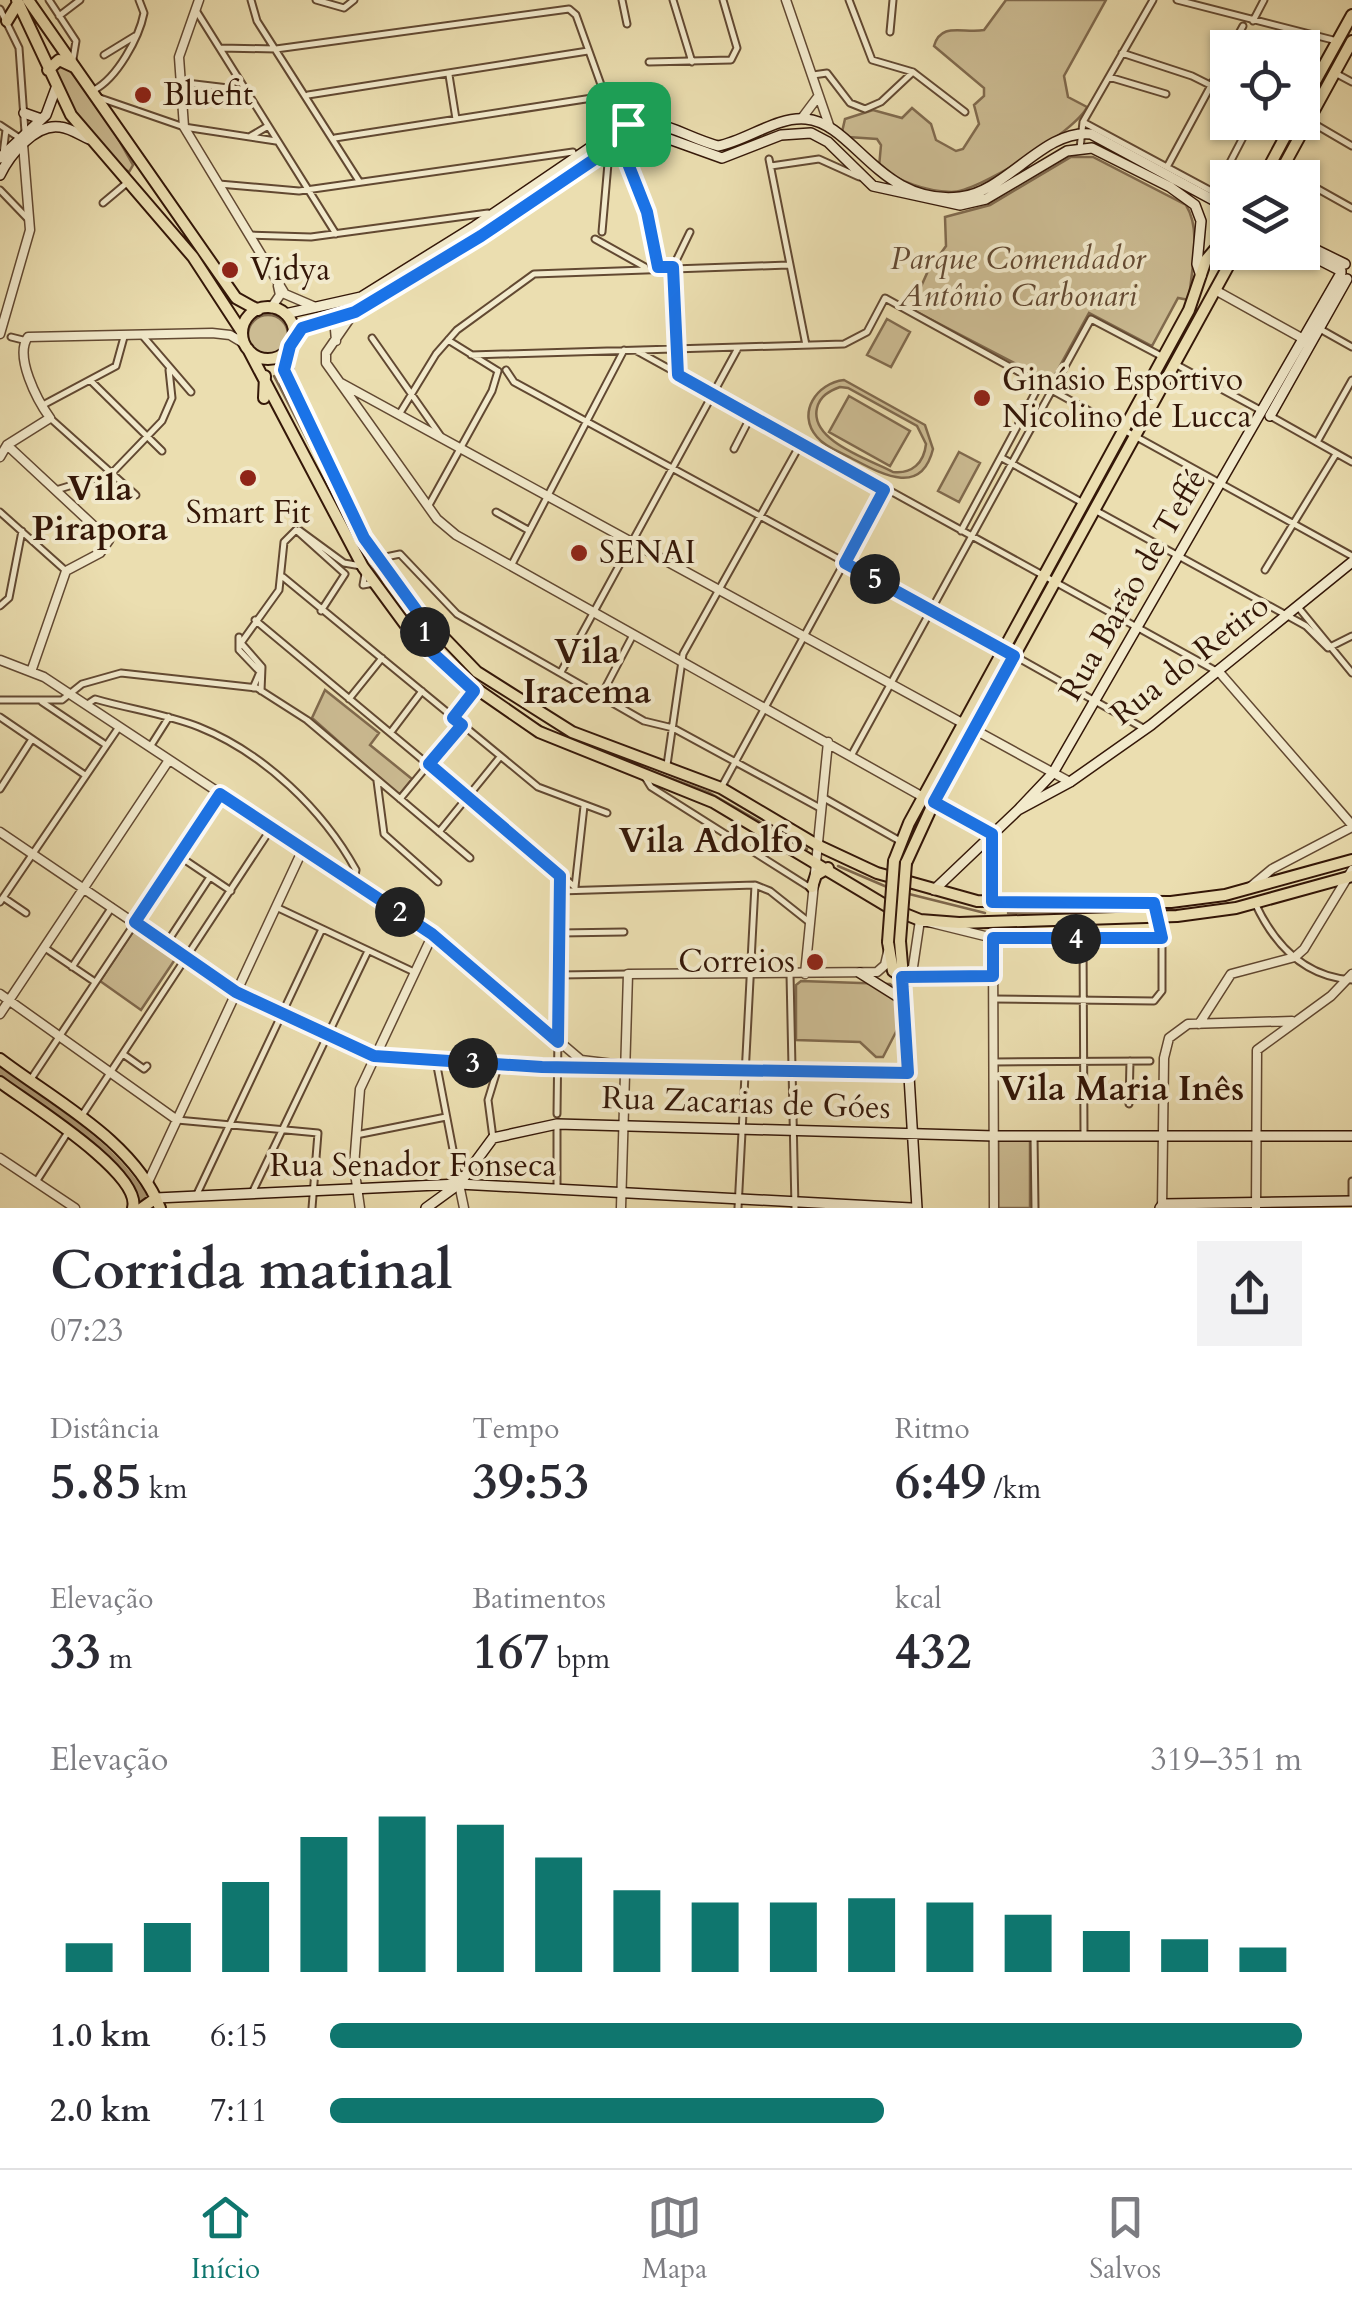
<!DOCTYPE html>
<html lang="pt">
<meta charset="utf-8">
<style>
body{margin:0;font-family:Cardo,serif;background:#f2f2f3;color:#2b2b33;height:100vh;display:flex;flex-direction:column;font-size:38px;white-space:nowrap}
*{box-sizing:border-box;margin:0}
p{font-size:32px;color:#7c7c81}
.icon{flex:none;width:55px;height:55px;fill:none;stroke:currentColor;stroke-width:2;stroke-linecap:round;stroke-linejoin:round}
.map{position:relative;height:1208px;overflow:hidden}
.details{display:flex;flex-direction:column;background:#fff;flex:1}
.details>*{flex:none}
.fabs{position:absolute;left:1210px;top:30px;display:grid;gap:20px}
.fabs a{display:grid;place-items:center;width:110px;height:110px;border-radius:0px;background:#fff;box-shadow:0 2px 8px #0004;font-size:50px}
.pin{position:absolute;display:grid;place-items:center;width:85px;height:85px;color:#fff;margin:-42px;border-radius:20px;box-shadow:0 5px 15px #0006}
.km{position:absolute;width:50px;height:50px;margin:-25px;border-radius:50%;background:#222;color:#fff;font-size:28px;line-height:50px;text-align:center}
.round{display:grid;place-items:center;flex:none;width:105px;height:105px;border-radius:0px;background:#f2f2f3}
.headline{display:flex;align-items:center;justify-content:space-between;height:170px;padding:0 50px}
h1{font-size:55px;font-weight:700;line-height:75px}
.stats{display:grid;grid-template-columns:repeat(3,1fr);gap:15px;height:170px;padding:10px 50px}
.stats div{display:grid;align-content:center}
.stats b{font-size:50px;font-weight:700}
.stats small{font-size:28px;font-weight:400}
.stats p{font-size:28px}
.chart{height:280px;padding:20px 50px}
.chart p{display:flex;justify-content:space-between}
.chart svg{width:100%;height:180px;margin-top:10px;stroke:#0f766e;stroke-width:6}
ul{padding:0 50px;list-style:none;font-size:32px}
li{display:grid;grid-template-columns:160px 120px 1fr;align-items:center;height:75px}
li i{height:25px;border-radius:12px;background:#0f766e}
.tabs{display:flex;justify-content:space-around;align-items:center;height:140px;border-top:2px solid #e1e1e2;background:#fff;font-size:28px;color:#7c7c81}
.tabs a{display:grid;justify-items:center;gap:5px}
.tabs .on{color:#0f766e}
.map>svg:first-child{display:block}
.green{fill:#ccbc93;stroke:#806a4e;stroke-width:2.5;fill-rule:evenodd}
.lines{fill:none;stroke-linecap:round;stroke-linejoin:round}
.stream{stroke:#7d664b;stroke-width:2.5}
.river{stroke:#ad9a77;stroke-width:9}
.minor-casing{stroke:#624932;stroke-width:9}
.tertiary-casing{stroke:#624932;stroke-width:11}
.secondary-casing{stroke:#341708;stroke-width:12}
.primary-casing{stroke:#341708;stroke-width:14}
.minor{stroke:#f2eacc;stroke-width:5}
.tertiary{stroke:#f2eacc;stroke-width:8}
.secondary{stroke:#f2eacc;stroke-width:9}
.primary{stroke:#ebdeb0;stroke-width:10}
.primary-bridge-casing{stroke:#341708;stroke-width:14;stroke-linecap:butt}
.primary-bridge{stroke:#ebdeb0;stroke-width:10}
.route-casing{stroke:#fff;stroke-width:20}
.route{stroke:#1a73e8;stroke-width:12}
.poi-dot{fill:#8f2418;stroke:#f2eacc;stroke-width:4}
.labels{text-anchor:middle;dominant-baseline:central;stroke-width:8;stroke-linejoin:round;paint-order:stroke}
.poi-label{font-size:32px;fill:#341708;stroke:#f2eacc;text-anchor:start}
.park-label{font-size:32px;font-style:italic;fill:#624932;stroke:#f2eacc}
.street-label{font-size:32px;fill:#341708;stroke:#f2eacc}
.neighbourhood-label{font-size:35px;font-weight:bold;fill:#341708;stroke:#f2eacc}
</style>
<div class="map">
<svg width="1352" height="1208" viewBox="0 0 1352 1208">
<rect width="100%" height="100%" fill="#ebdeb0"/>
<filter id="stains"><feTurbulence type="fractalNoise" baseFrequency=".002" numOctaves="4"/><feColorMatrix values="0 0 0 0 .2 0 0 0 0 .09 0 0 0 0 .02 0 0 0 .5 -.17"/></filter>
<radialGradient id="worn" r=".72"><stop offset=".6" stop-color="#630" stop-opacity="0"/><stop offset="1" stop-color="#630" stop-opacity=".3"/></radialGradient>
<!-- green -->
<path class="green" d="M1006 0H1106L1064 76 1068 97 1087 107C1077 130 977 193 951 192 923 191 902 182 879 167L881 145 877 139 848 137 842 132 845 119 873 110 902 118 912 108 931 124 936 140 956 151 963 149 979 124 974 105 984 96V88L934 46C941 21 964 34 984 30Z
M58 65 66 66 99 105 133 165 129 172C92 149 65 111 55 68Z
M1071 157H1093L1186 205C1202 231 1191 270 1189 300L1178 298 1152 346 1089 313 1051 382 911 309 928 271 946 246 945 217 990 205Z
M248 335a20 20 0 1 1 40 0a20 20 0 1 1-40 0Z
M887 319 910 332 891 367 867 355Z
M844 380 925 425 933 449C921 498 880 473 851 458 840 452 825 447 817 437 796 413 817 383 844 380ZM840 387 848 388 917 426 926 444C924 463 912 474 893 472 871 460 809 441 817 408 820 396 829 391 840 387Z
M849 396 910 431 890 466 829 432Z
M959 452 980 463 959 502 938 491Z
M325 690 379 733 370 745 412 779 399 795 312 718Z
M136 927 178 955 141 1010 100 981Z
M801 981 890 984 896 989 898 1028 883 1057H876L860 1042 796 1040V985Z
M998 1140H1030V1208H998Z"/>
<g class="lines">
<!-- stream -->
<path class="stream" d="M274 376 383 585
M399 608 418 629
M431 644 458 670
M535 723 550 731
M627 762 710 793 807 849
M838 866 887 887
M909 894 985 913
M1159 910H1186
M1008 913 1151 910"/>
<!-- river -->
<path class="river" d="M0 1071C54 1113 116 1146 149 1208"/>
<defs>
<path id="minor" d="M49 0 76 41 73 59
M251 0 257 21 359 181
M316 0 344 8 354 0
M622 0 627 24
M673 0 692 62
M849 0 872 60 913 72 965 112
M1177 0 1337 41
M0 9 19 48 25 132
M197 12 336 234
M59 16 80 0
M1253 21 1264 0
M890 32 893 0
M220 48 276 49 569 9 576 15 647 213 658 267
M1231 48 1243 26
M1293 48 1296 41
M1122 53 1192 76 1228 94
M104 55 135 36
M649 62 731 60 737 48 723 0
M1337 74 1352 82
M449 75 456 119
M813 75 827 73 850 103 865 109 881 102 913 72
M1109 77 1166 94
M178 82 245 90
M94 90C117 78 139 38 144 13L139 0
M308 95 588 51
M100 98 184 127 276 141
M611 105 628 123 631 135
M1083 122 1228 200
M1311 122 1352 146
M0 125 18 137
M251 136 268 126
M335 138 605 96
M1080 148 1083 122 1153 0
M3 154 6 130
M769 159 806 345
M771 166 819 159 859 177
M1167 167 1228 54
M1282 168 1298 178
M1224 174 1251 122
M1302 180 1352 208
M219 184 299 191 573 152
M0 190 28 219
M103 203 128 182
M602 232 609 152
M250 235 311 237 488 213
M595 239 645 267
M1320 329 1352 347
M142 335 191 392
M11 337 23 340
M372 338 440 435
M448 340 498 371
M637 351 1218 672
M471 355 844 344 867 332 885 298 1352 556
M1175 364 1262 411
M506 370 514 382 1004 649
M678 375 673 267 690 232
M91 381 162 451
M43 405 116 366 124 337
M400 413 436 354 457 330 534 274 788 265
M1272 417 1352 462
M50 418 136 495
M1317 442 1352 380
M734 449 751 416
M1002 458 1083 503
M56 490 112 473 162 421 172 398 169 370
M429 505 492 391 498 371
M1093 509 1306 626 1328 648 1352 636
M0 512 66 571
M496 512 528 530
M296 530 345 574 321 611
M299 530 344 563 361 566
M961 531 1040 384
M381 558 400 554 457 614 644 721 673 728 820 808
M511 566 624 350
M1265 570 1336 454
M365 574 363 585 374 583
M283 577 538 787 607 813
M0 606 9 598 22 531
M1298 607 1352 673
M255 620 575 887
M239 637V650L260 672 253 688
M1013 655 1143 728
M561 672 738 348
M261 691 262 667 241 643 279 590 284 542 296 530
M602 694 633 635
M349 699 382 658
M0 700H62L82 684 121 673 257 688 307 720 470 858
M42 702 106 745
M86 705 95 699C129 709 166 714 199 727 264 753 323 810 356 870L354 880
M0 717 85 775
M453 718 474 691
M391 732 422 691
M150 747 169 717
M851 756 1091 319 1163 357
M667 765 683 654 801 443
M643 774 651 787 809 887
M377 781 384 834 438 882
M721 788 884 490
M0 789 32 739
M824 798 900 841
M400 799 461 725
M439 832 500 757
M179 856 231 891
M575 887 584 806
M559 891 755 885 770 891 809 922
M4 898 26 913
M0 902 119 727
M1255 903C1274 944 1304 977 1352 980
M276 907 414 972
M560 933 624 932
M1083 939 1084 1136
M166 944 210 877
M45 948 95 982
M72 967 112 907
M790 974 795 1208
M559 975 628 974
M993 999 1154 1001 1162 991V938
M123 1054 144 1069 147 1066
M436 1061 459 1181
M994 1062 1150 1061
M31 1079 221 794
M1129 1104 1130 1061
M557 1114 560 876
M81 1117 272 827
M177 1120 318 1133 312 1208
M557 1124V1189
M356 1135 446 1117
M1034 1136 1035 1208
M493 1138 488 1100 499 1064
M1352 1181V1201
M36 1182 68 1132
M253 1191 368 951
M197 1194 322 929
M738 1208 755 885"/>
<path id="tertiary" d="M199 0 179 57 184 127 285 294 313 306
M786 0 830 128
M802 118 817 98
M1215 290 1307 341
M271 308 280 295 278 286
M355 311 326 353V363L437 519 456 535 923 797
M334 318 336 341
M0 334 30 230 23 144
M341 383 1070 782
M7 445 109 540 100 553 66 571 32 669
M0 457 7 445 50 418C37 400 14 356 28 337L212 333 230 335 245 344
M0 660 44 677 433 934 581 1060 630 1066 908 1073
M1220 673 1352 825
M934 802 992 834
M0 832 236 992 374 1056 542 1067 630 1066
M1249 888 1272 869 1352 827
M993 938 994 1208
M805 974 828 742
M903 977 913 967 920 920 993 938H1162L1154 903
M903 977 993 976
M0 994 177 1120
M0 1014 169 760
M1199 1024 1231 974 1295 957 1304 949 1352 870
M0 1158 75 1208
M149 1180 303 849
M459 1184 464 1208
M360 1208 354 1166 360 1089 433 934
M621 1208 628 974 877 972 885 965 888 952
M1162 1208 1164 1058 1169 1038 1188 1024 1292 1021
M1256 1208 1257 1050 1331 996 1352 974"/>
<path id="secondary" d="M24 113 41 119
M0 158 46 115 56 88
M0 175C9 156 35 123 60 127 70 128 80 135 89 139
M1302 243 1345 264
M1302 251 1341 271
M285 314 361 297 475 226 616 130C653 110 680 136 718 146 746 141 777 116 806 119 854 123 880 206 960 197 1007 192 1043 129 1091 134L1228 208
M293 339 310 323 355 311 644 130 722 158 781 135 811 133 828 142 873 186 960 205 986 199 1067 151 1092 148 1170 187 1195 205 1201 221 1197 264 1201 276
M1270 416 1347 279
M1018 810 1053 773 1341 273
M992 835 993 902
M934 890 1018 810 1070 782 1151 725 1352 562
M860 973 903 1000
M903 977 917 1208
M156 1198 459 1184 911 1208
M426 1208 459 1184 493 1138 557 1124 995 1136H1352
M1160 1208 1163 1204 1352 1201"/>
<path id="primary" d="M17 0 71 115 193 257 242 332
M28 0 236 298 258 310
M7 21 18 3
M48 70 59 60 74 67
M1302 105 1352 15
M1263 178 1293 122
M1277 178 1352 41
M242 333a26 26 0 1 1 52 0a26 26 0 1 1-52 0Z
M290 346 286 382 364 538 401 593 477 672 572 732 721 788 817 845 877 873 977 901 1171 902 1225 895 1352 860
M248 349 363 567 410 631 445 667 539 732 713 802 890 908 920 920 959 923 1177 916 1236 908 1352 876
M264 398 265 376
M894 861 909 823 1189 310 1206 260 1228 234
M906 863 934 802 1236 252
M812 887 816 875 828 868
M900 941 903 977
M888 942 893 971 903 977
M0 1059C55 1101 134 1141 160 1208
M0 1082C28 1103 142 1173 133 1208
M142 1208 156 1198"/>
</defs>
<!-- minor casing -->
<use href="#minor" class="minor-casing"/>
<!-- tertiary casing -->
<use href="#tertiary" class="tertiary-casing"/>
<!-- secondary casing -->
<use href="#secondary" class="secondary-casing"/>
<!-- primary casing -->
<use href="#primary" class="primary-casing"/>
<!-- minor -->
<use href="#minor" class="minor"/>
<!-- tertiary -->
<use href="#tertiary" class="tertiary"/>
<!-- secondary -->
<use href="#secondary" class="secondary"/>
<!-- primary -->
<use href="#primary" class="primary"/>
<defs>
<path id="primary-bridge" d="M900 941 906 863
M888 942 894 861"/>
</defs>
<!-- primary-bridge casing -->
<use href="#primary-bridge" class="primary-bridge-casing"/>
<!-- primary-bridge -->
<use href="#primary-bridge" class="primary-bridge"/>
</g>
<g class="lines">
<defs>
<path id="route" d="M628 124 631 135 620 142 481 236 355 312 302 328 290 346 284 370 364 538 425 622 422 634 410 632 474 691 453 718 462 725 429 764 560 876 558 1042 432 934 220 794 135 922 236 992 374 1056 542 1067 908 1073 902 977 993 976V938H1162L1154 903 992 902V834L934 802 1014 656 845 563 884 490 678 375 673 267H658L647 212 625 156C622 147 619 139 616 130L628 124"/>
</defs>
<!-- route casing -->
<use href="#route" class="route-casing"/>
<!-- route -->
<use href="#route" class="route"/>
</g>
<!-- markers -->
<g class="poi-dot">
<circle cx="143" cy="95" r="10"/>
<circle cx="230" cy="270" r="10"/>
<circle cx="982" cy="398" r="10"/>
<circle cx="248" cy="478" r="10"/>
<circle cx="579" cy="553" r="10"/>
<circle cx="815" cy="962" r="10"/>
</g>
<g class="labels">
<!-- poi labels -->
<g class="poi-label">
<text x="163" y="95">Bluefit</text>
<text x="250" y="270">Vidya</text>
<text x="1002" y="380">Ginásio Esportivo<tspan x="1002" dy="37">Nicolino de Lucca</tspan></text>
<text x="248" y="513" text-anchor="middle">Smart Fit</text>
<text x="599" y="553">SENAI</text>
<text x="795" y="962" text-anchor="end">Correios</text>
</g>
<!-- park labels -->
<g class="park-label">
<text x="1018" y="259">Parque Comendador<tspan x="1018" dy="37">Antônio Carbonari</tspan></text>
</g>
<!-- street labels -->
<g class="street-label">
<text transform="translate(1133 585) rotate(-60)">Rua Barão de Teffé</text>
<text transform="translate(1190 660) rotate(-38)">Rua do Retiro</text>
<text transform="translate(746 1103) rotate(2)">Rua Zacarias de Góes</text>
<text x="413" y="1166">Rua Senador Fonseca</text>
</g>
<!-- neighbourhood labels -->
<g class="neighbourhood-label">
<text x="100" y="489">Vila<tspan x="100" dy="40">Pirapora</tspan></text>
<text x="587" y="652">Vila<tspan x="587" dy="40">Iracema</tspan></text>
<text x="711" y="841">Vila Adolfo</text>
<text x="1122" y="1089">Vila Maria Inês</text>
</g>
</g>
<rect width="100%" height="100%" filter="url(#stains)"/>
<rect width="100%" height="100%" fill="url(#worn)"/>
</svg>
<div class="fabs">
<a><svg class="icon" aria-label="locate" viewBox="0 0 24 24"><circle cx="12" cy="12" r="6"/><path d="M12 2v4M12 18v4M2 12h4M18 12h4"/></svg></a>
<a><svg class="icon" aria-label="layers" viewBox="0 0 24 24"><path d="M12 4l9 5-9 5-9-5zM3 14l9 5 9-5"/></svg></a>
</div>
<div class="pin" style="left:628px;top:124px;background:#1e9e55"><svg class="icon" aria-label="arrive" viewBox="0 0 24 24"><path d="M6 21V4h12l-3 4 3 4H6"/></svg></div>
<b class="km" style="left:425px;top:632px">1</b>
<b class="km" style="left:400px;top:912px">2</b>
<b class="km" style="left:473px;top:1063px">3</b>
<b class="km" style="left:1076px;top:939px">4</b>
<b class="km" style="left:875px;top:579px">5</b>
</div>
<section class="details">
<div class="headline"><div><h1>Corrida matinal</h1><p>07:23</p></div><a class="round"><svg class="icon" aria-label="share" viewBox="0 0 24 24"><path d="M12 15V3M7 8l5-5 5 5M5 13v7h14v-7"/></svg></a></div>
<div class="stats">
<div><p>Distância</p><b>5.85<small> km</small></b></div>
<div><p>Tempo</p><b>39:53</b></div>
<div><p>Ritmo</p><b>6:49<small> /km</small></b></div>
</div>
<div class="stats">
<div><p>Elevação</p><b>33<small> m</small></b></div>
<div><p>Batimentos</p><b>167<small> bpm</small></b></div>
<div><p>kcal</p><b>432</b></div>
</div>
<div class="chart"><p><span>Elevação</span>319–351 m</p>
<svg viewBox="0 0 160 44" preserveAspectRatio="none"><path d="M5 44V37M15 44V32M25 44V22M35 44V11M45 44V6M55 44V8M65 44V16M75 44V24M85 44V27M95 44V27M105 44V26M115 44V27M125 44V30M135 44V34M145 44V36M155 44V38"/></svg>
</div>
<ul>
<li><b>1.0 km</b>6:15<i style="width:100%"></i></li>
<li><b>2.0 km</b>7:11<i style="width:57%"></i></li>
</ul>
</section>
<nav class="tabs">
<a class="on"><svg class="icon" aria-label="home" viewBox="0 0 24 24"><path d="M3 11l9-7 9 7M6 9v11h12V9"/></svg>Início</a>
<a><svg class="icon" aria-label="map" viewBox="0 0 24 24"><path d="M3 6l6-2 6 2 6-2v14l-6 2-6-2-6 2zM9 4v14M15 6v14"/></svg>Mapa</a>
<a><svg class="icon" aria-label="saved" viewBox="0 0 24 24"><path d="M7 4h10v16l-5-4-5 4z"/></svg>Salvos</a>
</nav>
